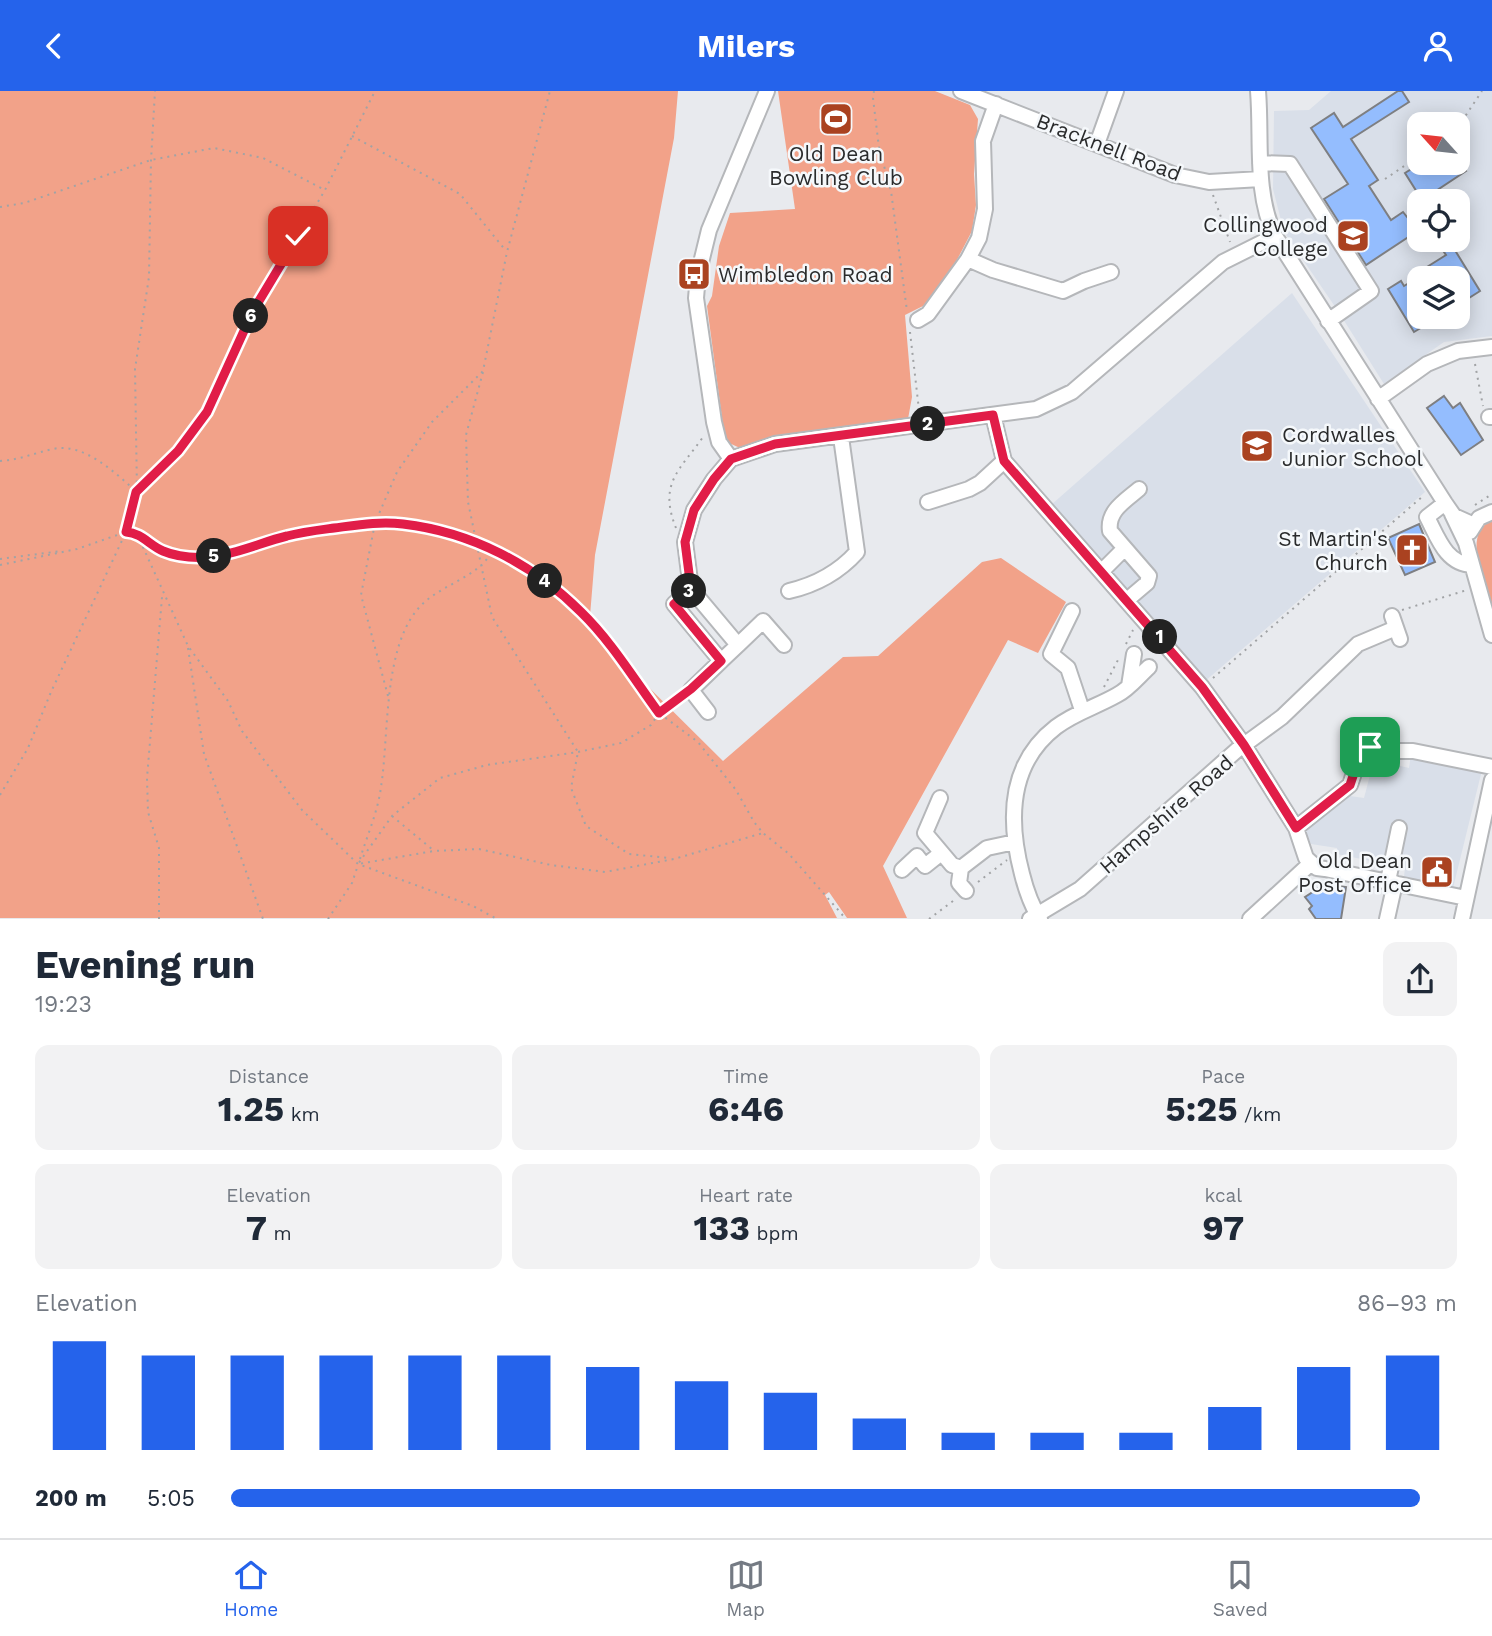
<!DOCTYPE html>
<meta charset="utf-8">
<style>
body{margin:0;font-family:"Work Sans",sans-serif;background:#f2f2f3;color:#1f2937;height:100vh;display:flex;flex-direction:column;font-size:26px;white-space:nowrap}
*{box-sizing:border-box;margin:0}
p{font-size:23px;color:#747a83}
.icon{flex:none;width:38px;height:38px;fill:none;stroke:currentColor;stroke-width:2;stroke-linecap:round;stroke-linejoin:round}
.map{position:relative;height:828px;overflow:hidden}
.sheet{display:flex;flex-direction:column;background:#fff;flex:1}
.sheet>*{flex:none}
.needle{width:46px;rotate:297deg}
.buttons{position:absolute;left:1407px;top:21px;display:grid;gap:14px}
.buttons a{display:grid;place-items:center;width:63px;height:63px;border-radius:14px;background:#fff;box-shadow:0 4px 18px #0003;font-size:35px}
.pin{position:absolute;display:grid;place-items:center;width:60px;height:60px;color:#fff;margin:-30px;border-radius:14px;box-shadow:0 4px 10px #0006}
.km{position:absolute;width:35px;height:35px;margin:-18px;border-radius:50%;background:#222;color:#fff;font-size:19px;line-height:35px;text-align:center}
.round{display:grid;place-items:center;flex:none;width:74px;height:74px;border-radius:14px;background:#f2f2f3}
.overview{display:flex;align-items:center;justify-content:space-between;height:119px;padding:0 35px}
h1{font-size:38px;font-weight:700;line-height:52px}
.figures{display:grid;grid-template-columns:repeat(3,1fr);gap:10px;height:119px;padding:7px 35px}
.figures div{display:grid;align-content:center;border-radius:14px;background:#f2f2f3;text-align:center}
.figures b{font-size:35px;font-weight:700}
.figures small{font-size:19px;font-weight:400}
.figures p{font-size:19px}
.chart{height:196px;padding:14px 35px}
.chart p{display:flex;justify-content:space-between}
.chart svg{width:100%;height:126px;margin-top:7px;stroke:#2563eb;stroke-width:6}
ul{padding:0 35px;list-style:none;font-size:23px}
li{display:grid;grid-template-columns:112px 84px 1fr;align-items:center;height:52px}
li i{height:18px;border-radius:9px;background:#2563eb}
header{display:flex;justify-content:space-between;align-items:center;height:91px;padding:0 35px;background:#2563eb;color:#fff;font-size:32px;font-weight:700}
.tabs{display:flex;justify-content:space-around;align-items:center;height:98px;border-top:2px solid #e0e1e3;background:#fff;font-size:19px;color:#747a83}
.tabs a{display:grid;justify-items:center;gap:4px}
.tabs .selected{color:#2563eb}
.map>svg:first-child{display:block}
.built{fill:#d9dfe9;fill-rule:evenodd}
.green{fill:#f2a289}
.building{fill:#94bdfe;stroke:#7e7f82;stroke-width:2}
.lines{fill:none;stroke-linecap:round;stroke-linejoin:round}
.minor-casing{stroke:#b5b7ba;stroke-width:18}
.path{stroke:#a1a3a5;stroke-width:2;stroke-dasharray:2 5;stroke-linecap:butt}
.minor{stroke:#fff;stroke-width:14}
.route-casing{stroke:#fff;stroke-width:14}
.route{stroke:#e11d48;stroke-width:9}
.labels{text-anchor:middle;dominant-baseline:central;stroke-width:5;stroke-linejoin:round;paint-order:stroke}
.street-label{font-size:21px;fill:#2a2b2c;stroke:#f5f8fb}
.poi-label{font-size:21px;fill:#2a2b2c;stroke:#f5f8fb;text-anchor:end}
</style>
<header><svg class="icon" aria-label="back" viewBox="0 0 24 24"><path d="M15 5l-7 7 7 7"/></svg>Milers<svg class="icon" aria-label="person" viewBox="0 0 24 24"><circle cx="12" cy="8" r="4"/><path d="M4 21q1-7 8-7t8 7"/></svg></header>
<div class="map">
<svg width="1492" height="828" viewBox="0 0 1492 828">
<rect width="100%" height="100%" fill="#e8eaee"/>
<!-- built -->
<path class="built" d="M1331 0H1492V245L1444 251 1384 293 1338 220 1284 141 1273 98 1274 20 1309 19ZM1419 33H1458V72H1419ZM1419 110H1458V149H1419ZM1419 187H1458V226H1419Z
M1292 202 1425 401 1204 591 1051 414Z
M1411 663 1482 679 1453 797 1404 786 1405 777 1337 763V757L1311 753 1305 739 1343 704 1364 707 1374 669 1409 677Z"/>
<!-- green -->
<path class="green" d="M0 0H678L674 47 595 464 589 537 723 670 843 566 878 565 982 471 1001 467 1066 511 1038 562 1008 549 883 775 907 827H847L829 801 825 804 837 827H0Z
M778 0H935L970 14 978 28 974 83 976 114 972 140 946 190 923 215 905 224 912 306 908 328 768 348 740 357 729 352 724 342 707 215 712 205 719 155 730 122 795 118Z
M1492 429V514C1485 490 1461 443 1492 429Z"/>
<!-- building -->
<path class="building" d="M1398 0H1402L1409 11 1351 48 1378 89 1369 95 1391 129 1403 121 1407 126 1414 121 1419 129V139L1366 174 1324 108 1348 93 1311 37 1334 22 1343 36Z
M1421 72H1461L1466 80 1422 109 1405 82Z
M1453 156 1480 200 1458 214V187H1423L1419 181 1446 164 1444 161Z
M1419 186V226H1439L1414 241 1388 198 1401 190 1404 195Z
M1444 305 1453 317 1460 312 1483 349 1461 364 1427 317Z
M1419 433 1435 471 1405 484 1388 447Z
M1330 794 1333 799 1338 795 1346 796 1341 828H1316L1309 818 1312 815 1305 806 1319 797Z"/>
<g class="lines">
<defs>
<path id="minor" d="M767 0 709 139 698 184 696 207 714 331 719 351 731 368 775 353 1036 318 1072 301 1223 171 1275 145
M961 0 1175 84 1209 91 1261 88
M1258 0C1262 48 1254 101 1275 145L1445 412 1454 425 1474 434
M1097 53 1116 0
M1260 72 1290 73 1371 200 1328 230
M968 168 993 179 1063 200 1084 190 1111 181
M918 229 928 223 968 168 979 147 985 118 983 50 996 13
M1378 308 1427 273 1458 260 1492 256
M993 324 1004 370 1202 596 1244 654 1296 737 1306 767 1317 777 1325 778 1466 807
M1489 326H1492
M928 411 969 398 980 392 1004 370
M1445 412 1427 426C1438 447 1446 473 1472 474
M1452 423 1466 452 1492 544
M1470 441 1479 427 1492 421
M1102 480 1124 458
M691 498 674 513 721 570 738 554 691 498 685 451 694 419 714 388 731 368
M789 500C815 494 839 481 857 461L841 346
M1127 509 1147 492 1149 485 1110 440C1107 420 1125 410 1139 398
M1072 520 1051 563 1068 577 1082 619
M1392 525 1400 548
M738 554 763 530 784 554
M1129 595 1134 563
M708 621 691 599 721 570
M940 707 925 742 952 774 961 777 987 757 1015 751
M1296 737 1350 694 1360 664 1370 656 1389 660H1413L1492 676
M961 777 959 792 966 800
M902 779 917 765 925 775 940 763
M1388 790 1399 737
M1030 828 1080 798 1237 659 1282 626 1358 553 1396 537
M1040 828C1031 814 1026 799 1022 783 1008 730 1008 673 1056 636 1076 621 1096 616 1117 604 1129 598 1139 585 1149 576
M1250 828 1311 772
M1387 828 1395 792
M1462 828 1492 689"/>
</defs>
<!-- minor casing -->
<use href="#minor" class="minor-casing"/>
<!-- path -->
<path class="path" d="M874 0 873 7 879 57 891 100 907 220
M1458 36 1482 0
M352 45 460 103 506 160
M1385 88 1419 65
M1213 104 1230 151
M0 116 24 112 151 69 214 57 263 67 325 99
M910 241 919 319
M1475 273 1483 315
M483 281 466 344 468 411 492 526 578 661 571 697 586 735 629 763 669 767
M0 370C19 369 34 362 53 358 84 351 115 382 137 401L178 360 207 321 253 220 325 99 375 0
M1475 414 1492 403
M676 437C658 392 680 379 703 346
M137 443 188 555 228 610 242 640 302 719 358 773 473 815 497 828
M0 468 61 460
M0 474 77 458 126 441 137 442 162 460 177 464 210 466 239 460 287 445 375 432 404 433 457 445 511 466 539 484 580 520 594 535 659 622 698 651 736 699 754 731 763 742 789 763 846 828
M1402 519 1467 499
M1126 553 1133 539
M188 557 204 663 263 828
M1213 587 1423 405
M1104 596 1119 567
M388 605 361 504 375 432 397 381 432 331 483 280 507 161 550 0
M681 605 659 622 651 634 621 652 578 661 487 674 440 687 392 725 358 773 434 760 479 758 551 774 605 781 674 768 763 742
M0 704 28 657 51 601 126 441 137 401 135 278 149 186 151 69 155 0
M392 725 433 759
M360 768C367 745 378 720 381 696 389 646 383 560 417 519 432 500 459 492 478 477 484 473 488 466 493 461
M978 791 1007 769
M159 828V757L148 721 147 687 162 506
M328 828 352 792 358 774
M929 828 953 810"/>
<!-- minor -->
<use href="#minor" class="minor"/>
</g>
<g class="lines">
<defs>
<path id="route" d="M298 145 253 220 207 321 178 360 136 401 126 441C142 442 149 454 163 460 177 466 196 467 210 466 237 463 262 451 287 445 302 441 319 439 334 437 357 434 380 430 403 433 471 441 533 473 581 521 611 550 634 588 659 622L691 598 721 570 674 513 691 498 685 451 694 419 714 388 731 368 775 353 993 324 1004 370 1202 596 1244 654 1296 737 1350 694 1360 664 1370 656"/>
</defs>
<!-- route casing -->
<use href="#route" class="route-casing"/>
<!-- route -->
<use href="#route" class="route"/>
</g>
<!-- icons -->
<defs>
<symbol id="stadium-square" viewBox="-11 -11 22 22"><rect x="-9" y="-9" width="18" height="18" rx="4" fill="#aa4220" stroke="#f5f8fb"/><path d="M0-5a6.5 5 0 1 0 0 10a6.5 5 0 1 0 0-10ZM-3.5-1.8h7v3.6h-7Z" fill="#fff"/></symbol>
<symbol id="school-square" viewBox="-11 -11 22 22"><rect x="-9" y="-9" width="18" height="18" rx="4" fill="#aa4220" stroke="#f5f8fb"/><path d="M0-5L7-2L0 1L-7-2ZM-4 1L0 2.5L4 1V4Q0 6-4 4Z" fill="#fff"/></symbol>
<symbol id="bus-square" viewBox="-11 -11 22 22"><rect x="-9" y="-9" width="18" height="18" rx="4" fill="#aa4220" stroke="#f5f8fb"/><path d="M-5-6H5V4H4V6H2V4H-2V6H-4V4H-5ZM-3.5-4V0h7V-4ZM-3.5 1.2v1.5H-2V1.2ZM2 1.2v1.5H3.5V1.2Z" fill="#fff"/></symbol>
<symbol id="church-square" viewBox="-11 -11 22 22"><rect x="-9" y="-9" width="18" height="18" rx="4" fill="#aa4220" stroke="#f5f8fb"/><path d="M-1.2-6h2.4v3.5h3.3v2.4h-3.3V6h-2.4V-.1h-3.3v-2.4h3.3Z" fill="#fff"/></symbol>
<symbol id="civic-square" viewBox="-11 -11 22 22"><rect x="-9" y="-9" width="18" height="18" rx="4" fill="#aa4220" stroke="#f5f8fb"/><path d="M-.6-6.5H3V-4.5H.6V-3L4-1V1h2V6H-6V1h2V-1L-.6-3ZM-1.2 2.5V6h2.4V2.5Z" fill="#fff"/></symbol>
</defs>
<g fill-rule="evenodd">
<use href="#stadium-square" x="817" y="9" width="38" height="38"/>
<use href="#school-square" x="1334" y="126" width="38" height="38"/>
<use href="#bus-square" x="675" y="164" width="38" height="38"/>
<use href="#school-square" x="1238" y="336" width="38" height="38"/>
<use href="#church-square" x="1393" y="440" width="38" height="38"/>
<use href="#civic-square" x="1418" y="762" width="38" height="38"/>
</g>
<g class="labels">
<!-- street labels -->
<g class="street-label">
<text transform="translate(1109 56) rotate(21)">Bracknell Road</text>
<text transform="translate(1166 723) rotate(-41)">Hampshire Road</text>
</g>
<!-- poi labels -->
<g class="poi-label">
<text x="836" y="62" text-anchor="middle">Old Dean<tspan x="836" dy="24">Bowling Club</tspan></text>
<text x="1328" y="133">Collingwood<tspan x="1328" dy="24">College</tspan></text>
<text x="718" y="183" text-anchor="start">Wimbledon Road</text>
<text x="1282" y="343" text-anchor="start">Cordwalles<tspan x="1282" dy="24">Junior School</tspan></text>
<text x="1388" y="447">St Martin's<tspan x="1388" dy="24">Church</tspan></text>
<text x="1412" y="769">Old Dean<tspan x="1412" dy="24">Post Office</tspan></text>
</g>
</g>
</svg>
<div class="buttons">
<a><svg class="needle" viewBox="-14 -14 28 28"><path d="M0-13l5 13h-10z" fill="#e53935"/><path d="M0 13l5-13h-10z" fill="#747a83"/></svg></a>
<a><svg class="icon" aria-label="locate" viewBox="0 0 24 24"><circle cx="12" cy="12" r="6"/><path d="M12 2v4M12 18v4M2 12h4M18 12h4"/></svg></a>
<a><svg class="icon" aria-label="layers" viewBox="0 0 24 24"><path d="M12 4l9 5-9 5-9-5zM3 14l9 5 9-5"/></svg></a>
</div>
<div class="pin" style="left:1370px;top:656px;background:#1e9e55"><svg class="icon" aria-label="arrive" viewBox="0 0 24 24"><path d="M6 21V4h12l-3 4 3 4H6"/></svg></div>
<div class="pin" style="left:298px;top:145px;background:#d93025"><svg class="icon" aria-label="check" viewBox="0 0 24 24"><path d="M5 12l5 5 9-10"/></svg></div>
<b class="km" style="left:1160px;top:546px">1</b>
<b class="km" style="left:928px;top:333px">2</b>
<b class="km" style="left:689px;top:500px">3</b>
<b class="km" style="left:545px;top:490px">4</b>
<b class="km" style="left:214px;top:465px">5</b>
<b class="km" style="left:251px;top:225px">6</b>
</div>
<section class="sheet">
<div class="overview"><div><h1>Evening run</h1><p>19:23</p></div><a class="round"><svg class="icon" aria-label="share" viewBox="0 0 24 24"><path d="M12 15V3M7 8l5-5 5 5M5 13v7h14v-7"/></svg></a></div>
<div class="figures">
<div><p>Distance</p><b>1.25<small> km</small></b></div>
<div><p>Time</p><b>6:46</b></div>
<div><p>Pace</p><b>5:25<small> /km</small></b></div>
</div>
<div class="figures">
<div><p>Elevation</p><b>7<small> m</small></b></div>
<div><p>Heart rate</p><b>133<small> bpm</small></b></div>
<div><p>kcal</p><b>97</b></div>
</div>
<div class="chart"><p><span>Elevation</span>86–93 m</p>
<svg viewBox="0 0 160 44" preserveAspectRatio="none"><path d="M5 44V6M15 44V11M25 44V11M35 44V11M45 44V11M55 44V11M65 44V15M75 44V20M85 44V24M95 44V33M105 44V38M115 44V38M125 44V38M135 44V29M145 44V15M155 44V11"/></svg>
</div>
<ul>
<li><b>200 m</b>5:05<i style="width:97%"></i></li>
</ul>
</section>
<nav class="tabs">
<a class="selected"><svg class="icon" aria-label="home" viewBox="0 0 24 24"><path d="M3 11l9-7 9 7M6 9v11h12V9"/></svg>Home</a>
<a><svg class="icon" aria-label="map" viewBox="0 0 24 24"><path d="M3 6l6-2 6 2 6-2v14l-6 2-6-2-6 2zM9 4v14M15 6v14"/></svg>Map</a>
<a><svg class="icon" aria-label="saved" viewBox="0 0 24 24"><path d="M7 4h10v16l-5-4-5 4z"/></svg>Saved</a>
</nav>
